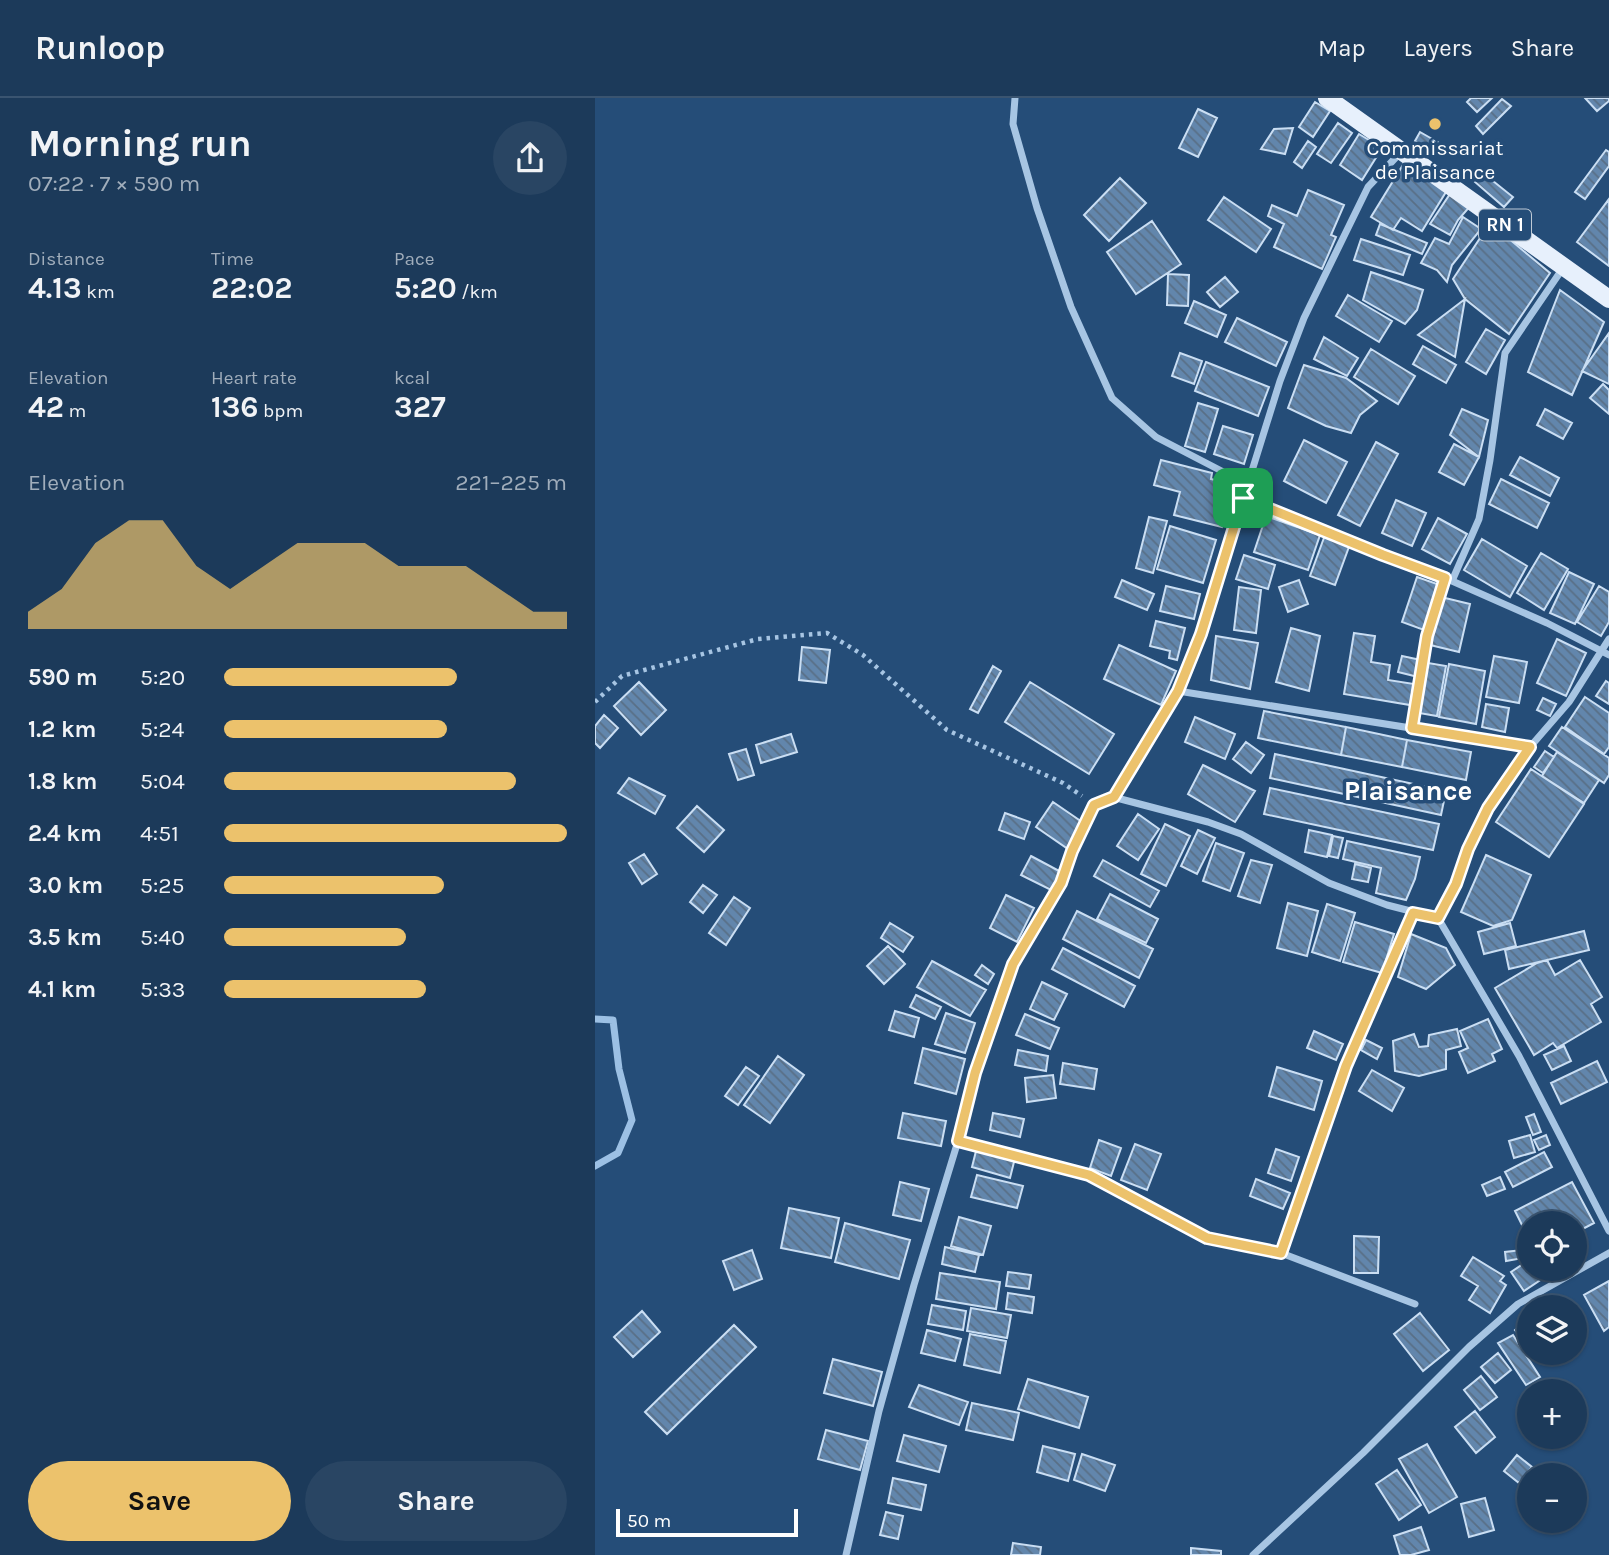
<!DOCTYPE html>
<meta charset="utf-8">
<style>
body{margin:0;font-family:Karla,sans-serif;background:#294563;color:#f1f3f6;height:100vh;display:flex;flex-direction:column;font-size:26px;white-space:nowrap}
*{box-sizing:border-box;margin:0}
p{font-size:23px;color:#a0adbb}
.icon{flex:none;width:38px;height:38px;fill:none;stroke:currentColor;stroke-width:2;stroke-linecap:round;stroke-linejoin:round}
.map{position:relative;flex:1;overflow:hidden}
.side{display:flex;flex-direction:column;background:#1c3a5a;width:595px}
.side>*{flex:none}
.tools{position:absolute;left:922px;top:1113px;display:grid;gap:14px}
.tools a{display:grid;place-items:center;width:70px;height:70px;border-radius:50%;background:#1c3a5a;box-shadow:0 2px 5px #0004,0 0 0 2px #3a5470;font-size:35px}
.scale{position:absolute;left:21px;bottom:18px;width:182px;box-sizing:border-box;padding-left:7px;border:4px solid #fff;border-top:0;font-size:19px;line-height:24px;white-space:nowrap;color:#fff;-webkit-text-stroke:5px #254d78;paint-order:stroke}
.pin{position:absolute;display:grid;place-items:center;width:60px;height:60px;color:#fff;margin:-30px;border-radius:14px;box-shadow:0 4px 10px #0006}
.round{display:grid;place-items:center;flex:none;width:74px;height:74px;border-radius:37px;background:#294563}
.overview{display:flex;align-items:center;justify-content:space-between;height:119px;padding:0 28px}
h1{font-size:38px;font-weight:700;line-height:52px}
.metrics{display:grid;grid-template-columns:repeat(3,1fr);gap:10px;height:119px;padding:7px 28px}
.metrics div{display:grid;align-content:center}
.metrics b{font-size:30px;font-weight:700}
.metrics small{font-size:19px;font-weight:400}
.metrics p{font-size:19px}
.chart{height:196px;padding:14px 28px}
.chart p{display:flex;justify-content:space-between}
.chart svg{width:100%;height:126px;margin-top:7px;fill:#ecc26c;opacity:.7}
.button{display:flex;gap:14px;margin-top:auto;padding:14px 28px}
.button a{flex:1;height:80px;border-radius:42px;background:#ecc26c;color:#111;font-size:28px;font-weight:700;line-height:80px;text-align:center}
.button a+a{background:#294563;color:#f1f3f6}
ul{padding:0 28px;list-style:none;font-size:23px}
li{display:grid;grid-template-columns:112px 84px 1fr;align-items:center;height:52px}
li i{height:18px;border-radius:9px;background:#ecc26c}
header{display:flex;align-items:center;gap:42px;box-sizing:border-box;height:98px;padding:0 35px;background:#1c3a5a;border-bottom:2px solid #3a5470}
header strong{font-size:33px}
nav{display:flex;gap:38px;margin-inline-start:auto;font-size:24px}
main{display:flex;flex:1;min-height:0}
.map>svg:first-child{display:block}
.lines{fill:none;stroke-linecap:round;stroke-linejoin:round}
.stream{stroke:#9cc0e4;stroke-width:7}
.building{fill:url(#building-back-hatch);stroke:#cadef3;stroke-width:2}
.path{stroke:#a7c5e3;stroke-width:4.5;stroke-dasharray:3.5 5;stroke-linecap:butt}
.minor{stroke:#a7c5e3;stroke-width:7}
.primary{stroke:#e7f0fc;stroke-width:18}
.route-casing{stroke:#fff;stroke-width:14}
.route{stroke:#ecc26c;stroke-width:9}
.poi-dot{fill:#ecc26c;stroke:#254d78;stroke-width:2.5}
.labels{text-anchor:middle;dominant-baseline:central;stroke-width:7;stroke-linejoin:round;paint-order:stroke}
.shield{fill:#254d78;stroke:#becad6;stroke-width:2}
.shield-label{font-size:19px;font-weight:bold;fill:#fff}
.poi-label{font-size:21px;fill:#fff;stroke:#254d78}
.district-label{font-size:28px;font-weight:bold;fill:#fff;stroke:#254d78}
</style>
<header>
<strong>Runloop</strong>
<nav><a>Map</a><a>Layers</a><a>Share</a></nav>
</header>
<main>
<section class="side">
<div class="overview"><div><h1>Morning run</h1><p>07:22 · 7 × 590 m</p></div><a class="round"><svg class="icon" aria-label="share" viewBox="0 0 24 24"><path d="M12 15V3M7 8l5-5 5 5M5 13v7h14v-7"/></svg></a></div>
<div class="metrics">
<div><p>Distance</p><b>4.13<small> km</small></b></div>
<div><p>Time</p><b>22:02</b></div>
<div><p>Pace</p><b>5:20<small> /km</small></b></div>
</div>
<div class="metrics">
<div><p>Elevation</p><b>42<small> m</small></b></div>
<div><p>Heart rate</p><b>136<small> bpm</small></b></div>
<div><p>kcal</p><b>327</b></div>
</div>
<div class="chart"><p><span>Elevation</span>221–225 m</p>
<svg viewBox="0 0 160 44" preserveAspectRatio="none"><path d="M0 44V38L10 30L20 14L30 6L40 6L50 22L60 30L70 22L80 14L90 14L100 14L110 22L120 22L130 22L140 30L150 38L160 38V44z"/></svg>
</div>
<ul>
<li><b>590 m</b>5:20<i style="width:68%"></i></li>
<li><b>1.2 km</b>5:24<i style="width:65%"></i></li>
<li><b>1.8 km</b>5:04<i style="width:85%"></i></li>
<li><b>2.4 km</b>4:51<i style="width:100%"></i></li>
<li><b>3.0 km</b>5:25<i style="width:64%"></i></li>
<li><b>3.5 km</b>5:40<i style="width:53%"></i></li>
<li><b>4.1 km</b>5:33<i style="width:59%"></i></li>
</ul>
<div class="button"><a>Save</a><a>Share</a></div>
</section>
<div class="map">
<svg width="1014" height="1457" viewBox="0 0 1014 1457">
<defs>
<pattern id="building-back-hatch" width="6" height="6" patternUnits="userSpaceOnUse" patternTransform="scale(1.75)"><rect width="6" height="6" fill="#6286ac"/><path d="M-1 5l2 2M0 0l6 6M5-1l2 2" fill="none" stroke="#596f86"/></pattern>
</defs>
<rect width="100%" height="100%" fill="#254d78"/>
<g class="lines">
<!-- stream -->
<path class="stream" d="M0 921 18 922 24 971 37 1022 23 1055 0 1068"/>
</g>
<!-- building -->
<path class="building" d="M876 0H897L882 14 872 4Z
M990 0H1014V3L1002 13Z
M907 1 916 8 888 36 881 28Z
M720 4 735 13 718 39 704 29Z
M603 11 622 20 603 59 584 50Z
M743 25 757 35 736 65 722 56Z
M698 30 690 56 666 51 679 31Z
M825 34 846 46 840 55 820 43Z
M764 36 787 50 767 82 745 67Z
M713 43 721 49 707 70 699 64Z
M1011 52 1014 54V68L990 101 980 94Z
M811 62 854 89 827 133 806 120 798 132 776 119Z
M888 75 918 99 909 109 880 84Z
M525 80 551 105 514 143 489 117Z
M713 92 749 107 736 137 741 139 727 171 679 149 689 126 673 118 677 107 702 118Z
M857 93 877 106 863 122 855 137 835 126Z
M629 99 676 131 661 154 613 122Z
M1014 101V168L982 144Z
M868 119 886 131 857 167 852 184 842 172 826 165 840 140 854 146Z
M557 123 586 166 541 196 512 154Z
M895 125 955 175 914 236 870 201 858 181Z
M785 126 832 145 827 156 781 137Z
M766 141 815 157 808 177 759 162Z
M776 174 828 192 822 212 810 226 768 202Z
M573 176 594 177 593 208 572 207Z
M630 179 643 194 625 209 612 194Z
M965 192 1009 224 977 297 933 274Z
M753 197 797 223 784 244 741 218Z
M870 201 860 259 823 237Z
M599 203 631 217 622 239 590 225Z
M642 220 692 244 681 268 630 244Z
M891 231 910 242 891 276 871 264Z
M1014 235V286L987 273Z
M729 239 763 260 752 278 719 261Z
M828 248 861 267 851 285 818 266Z
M776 251 820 278 803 306 759 279Z
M585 255 607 263 599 286 577 278Z
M611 264 674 289 663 318 600 293Z
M709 267 751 280 782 303 765 317 756 335 731 328 693 310Z
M1008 286 1014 292V316L995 300Z
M603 305 623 311 610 354 590 348Z
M867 311 893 322 884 359 855 337Z
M950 311 977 325 968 341 942 327Z
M628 328 658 337 649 366 619 356Z
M709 342 752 364 731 405 689 383Z
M781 344 803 356 765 428 743 417Z
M859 346 884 359 869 387 844 374Z
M925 359 964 380 955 398 915 377Z
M566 362 617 375 616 381 638 387 627 429 579 417 585 394 559 387Z
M906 381 954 405 942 430 894 406Z
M801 402 831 415 817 448 787 435Z
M671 418 725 437 713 472 659 454Z
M554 419 572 423 558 475 541 470Z
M843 420 872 436 855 466 827 451Z
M575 428 621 442 608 485 562 471Z
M730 437 755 446 740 487 715 478Z
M887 441 932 468 915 499 869 472Z
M946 455 973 471 949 512 922 495Z
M649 457 680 467 673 491 641 481Z
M974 474 999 486 980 526 955 515Z
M822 479 845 487 829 532 807 524Z
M527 482 559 496 552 512 520 499Z
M704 482 713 506 693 514 684 489Z
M571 488 605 496 599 521 565 513Z
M1004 488 1014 494V524L1006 538 982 524Z
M644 489 666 492 661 535 639 532Z
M846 499 875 506 864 554 835 547Z
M561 523 590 530 582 562 574 560 575 553 555 548Z
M696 530 725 538 714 593 681 584Z
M759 535 780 538 776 564 795 567 793 582 819 586 815 607 749 596Z
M621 538 663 545 655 591 616 582Z
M962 541 991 555 971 598 942 585Z
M524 547 581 573 566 607 509 581Z
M207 549 235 552 231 585 204 582Z
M807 558 826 562 823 579 803 574Z
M899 558 932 564 924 605 891 599Z
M833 565 851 568 842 618 824 615Z
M854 566 890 573 881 626 844 619Z
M398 568 406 573 383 615 375 611Z
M1011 583 1014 585V606L1001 598Z
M44 584 71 612 46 637 19 608Z
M435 584 519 636 494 676 410 624Z
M990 599 1014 615V649L1009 656 970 629Z
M948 600 961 606 955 618 942 612Z
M891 606 914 610 910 634 887 629Z
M669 613 751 629 746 657 663 640Z
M9 617 23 630 5 650 0 645V628Z
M600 619 640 636 630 661 590 644Z
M751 629 812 642 807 669 746 657Z
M967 629 1014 660V677L1009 685 954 648Z
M196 636 202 654 166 665 161 647Z
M812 642 876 654 871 682 807 669Z
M651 644 669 657 656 675 638 661Z
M151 651 159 677 143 682 134 656Z
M950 653 959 659 948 675 939 669Z
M962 654 1004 682 989 705 947 678Z
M680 656 851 693 846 717 675 680Z
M608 667 660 693 640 724 593 696Z
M936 671 989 706 954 759 901 724Z
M34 680 70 698 60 716 23 695Z
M675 690 844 726 838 752 669 716Z
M458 704 490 726 473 751 441 729Z
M102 708 129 732 109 754 82 730Z
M410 715 435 724 429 741 404 732Z
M543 716 564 731 543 762 522 748Z
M570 726 595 738 571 788 546 776Z
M603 732 620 740 602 776 586 768Z
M714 732 737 737 732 759 710 754Z
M738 738 748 740 743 760 734 758Z
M752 743 825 759 820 781 811 802 781 795 786 770 748 761Z
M621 745 649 755 635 793 608 783Z
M49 756 62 776 47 786 34 765Z
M891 757 936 777 917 822 898 828 866 814Z
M436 758 466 774 456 792 426 777Z
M508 762 564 793 555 809 499 778Z
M656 762 677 767 665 805 643 798Z
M760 766 776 770 773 784 757 781Z
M108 787 122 797 108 815 95 804Z
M515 796 563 821 551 845 502 821Z
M411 797 439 810 422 844 395 830Z
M139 799 155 810 131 847 114 835Z
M693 805 723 813 712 858 682 850Z
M732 806 760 815 745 863 717 854Z
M482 813 558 851 544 880 468 841Z
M760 824 799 836 787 875 748 864Z
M295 825 318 839 308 854 286 840Z
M915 825 921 848 889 856 883 834Z
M989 833 994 852 914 871 910 852Z
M816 836 851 850 860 867 831 891 803 879Z
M293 848 310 866 289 886 272 868Z
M468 850 540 888 529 909 457 871Z
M952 862 960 877 985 862 1007 899 996 906 1006 924 962 950 958 945 939 957 900 890 942 865Z
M337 863 391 892 375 918 322 889Z
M387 867 399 876 393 886 380 877Z
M447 884 472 896 459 922 435 911Z
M321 897 346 909 340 921 315 909Z
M300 913 324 920 319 939 294 932Z
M351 915 380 925 370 955 340 946Z
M430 916 464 930 455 951 421 937Z
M893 921 907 951 897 956 900 963 873 975 864 954 873 950 865 933Z
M862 931 866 948 851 952V971L824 978 800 973 798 943 819 936 824 949 833 948 834 937Z
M719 933 748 946 741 962 712 950Z
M771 942 787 950 782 961 766 952Z
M969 948 976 963 957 972 949 957Z
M328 950 370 961 361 996 320 985Z
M423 952 453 958 451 973 420 967Z
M183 958 209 977 175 1025 149 1007Z
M1002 963 1012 984 966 1006 956 985Z
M468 965 502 971 499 991 465 986Z
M151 969 164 978 143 1007 130 998Z
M682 969 727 983 719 1012 674 998Z
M777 972 809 990 797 1013 764 993Z
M458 977 461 1000 432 1004 430 980Z
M308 1015 351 1023 346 1048 303 1040Z
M398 1015 429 1021 425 1039 395 1032Z
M939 1016 946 1034 938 1037 931 1019Z
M935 1037 940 1054 919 1060 914 1043Z
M951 1037 955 1047 944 1052 939 1042Z
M504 1042 526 1050 516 1078 495 1070Z
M540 1046 566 1056 552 1092 526 1082Z
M382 1049 420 1060 415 1080 377 1069Z
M681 1051 704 1059 696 1083 673 1075Z
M949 1054 957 1069 918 1089 910 1074Z
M382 1077 428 1088 422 1110 376 1099Z
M905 1079 910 1091 892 1098 887 1087Z
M661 1081 695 1095 688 1111 655 1098Z
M305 1084 334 1091 326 1123 298 1117Z
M977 1084 999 1125 980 1135V1125H934V1141L920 1113Z
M194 1110 244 1120 236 1160 186 1150Z
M364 1119 396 1128 388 1157 356 1148Z
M250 1125 315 1142 304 1181 240 1164Z
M759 1138 784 1139 783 1175H759Z
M350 1149 384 1157 380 1174 347 1166Z
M157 1152 167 1181 139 1192 128 1163Z
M927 1152 928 1160 911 1163 910 1154Z
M878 1159 909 1178 905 1183 911 1187 895 1215 874 1202 883 1188 866 1178Z
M934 1162V1171H940L947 1181 929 1193 916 1174Z
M413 1174 436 1177 434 1191 411 1188Z
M345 1175 405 1184 401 1211 341 1201Z
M1014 1183V1229L1009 1233 989 1197Z
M413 1195 439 1199 437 1215 411 1211Z
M337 1207 371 1213 368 1232 333 1226Z
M376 1210 416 1217 412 1240 372 1233Z
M47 1213 65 1234 38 1259 19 1239Z
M825 1215 854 1252 828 1273 799 1236Z
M931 1222 934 1226V1248L920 1232Z
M139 1227 161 1249 72 1336 50 1314Z
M332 1232 366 1241 360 1263 326 1255Z
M375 1236 411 1243 405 1275 369 1267Z
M918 1237 945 1279 931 1287 903 1245Z
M903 1255 916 1272 900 1285 886 1269Z
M238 1261 287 1274 278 1308 229 1295Z
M886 1278 902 1299 885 1312 869 1292Z
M433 1281 493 1299 484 1330 423 1311Z
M324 1287 373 1304 364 1327 314 1309Z
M377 1305 424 1315 418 1342 371 1332Z
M880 1313 900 1339 881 1355 860 1329Z
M231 1332 273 1343 265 1372 223 1361Z
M309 1337 351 1348 344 1374 302 1363Z
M832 1346 862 1399 834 1415 804 1361Z
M448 1348 480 1356 473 1383 442 1374Z
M487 1356 520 1367 510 1393 479 1382Z
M922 1357 937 1369 924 1385 909 1373Z
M802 1372 826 1407 804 1422 781 1386Z
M298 1380 331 1387 326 1412 293 1405Z
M890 1400 899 1432 874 1439 866 1406Z
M291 1414 308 1418 303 1441 285 1437Z
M826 1429 834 1452 816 1457H805L799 1438Z
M418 1445 446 1449 445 1457H416Z
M596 1450 626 1453V1457H596Z"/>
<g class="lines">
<!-- path -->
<path class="path" d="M0 604 27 578 163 541 232 535 268 557 352 632 468 685 487 698
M820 615 832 538 845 494"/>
<!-- minor -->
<path class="minor" d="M420 0 418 26 442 110 476 209 517 300 561 339 640 380 648 400 788 457 857 483 952 525 1014 557
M857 483 884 421 895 362 910 255 968 170
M583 593 935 649
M518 699 613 724 646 736 734 785 792 807 843 820 924 958 1014 1133
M843 820 861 786 873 751 893 710 935 649 974 604 1014 541
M363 1043 494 1077 612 1140 686 1155 820 1206
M686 1155 751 967 819 815
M251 1457 284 1313 319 1187 363 1043 380 975 418 866 466 785 476 753 499 707 518 699 583 593 606 536 685 283 709 220 773 89 805 55
M658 1457 768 1355 874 1249 923 1206 1014 1155"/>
<!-- primary -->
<path class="primary" d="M732 0 1014 201"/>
</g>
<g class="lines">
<defs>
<path id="route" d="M648 400 788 457 850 480 832 538 817 630 935 649 893 710 873 751 861 786 843 820 818 815 751 968 686 1155 612 1140 494 1077 363 1043 380 975 418 866 466 785 477 753 499 707 519 699 583 593 606 536Z"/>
</defs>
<!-- route casing -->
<use href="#route" class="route-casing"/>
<!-- route -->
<use href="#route" class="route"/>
</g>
<!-- markers -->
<circle class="poi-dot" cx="840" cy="26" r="7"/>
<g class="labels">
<!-- shield labels -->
<rect class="shield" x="884" y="111.5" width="52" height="31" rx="5"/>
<g class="shield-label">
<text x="910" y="127">RN 1</text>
</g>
<!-- poi labels -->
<g class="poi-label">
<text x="840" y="50">Commissariat<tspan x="840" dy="24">de Plaisance</tspan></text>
</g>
<!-- district labels -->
<g class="district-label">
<text x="813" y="692">Plaisance</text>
</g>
</g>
</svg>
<div class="tools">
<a><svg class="icon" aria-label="locate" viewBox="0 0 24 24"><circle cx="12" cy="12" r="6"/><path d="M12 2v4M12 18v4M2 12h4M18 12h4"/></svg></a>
<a><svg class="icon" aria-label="layers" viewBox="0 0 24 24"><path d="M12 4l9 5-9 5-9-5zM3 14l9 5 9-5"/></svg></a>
<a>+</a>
<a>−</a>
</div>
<div class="scale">50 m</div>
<div class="pin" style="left:648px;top:400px;background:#1e9e55"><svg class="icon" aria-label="arrive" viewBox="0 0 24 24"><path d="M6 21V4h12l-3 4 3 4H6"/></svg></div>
</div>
</main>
